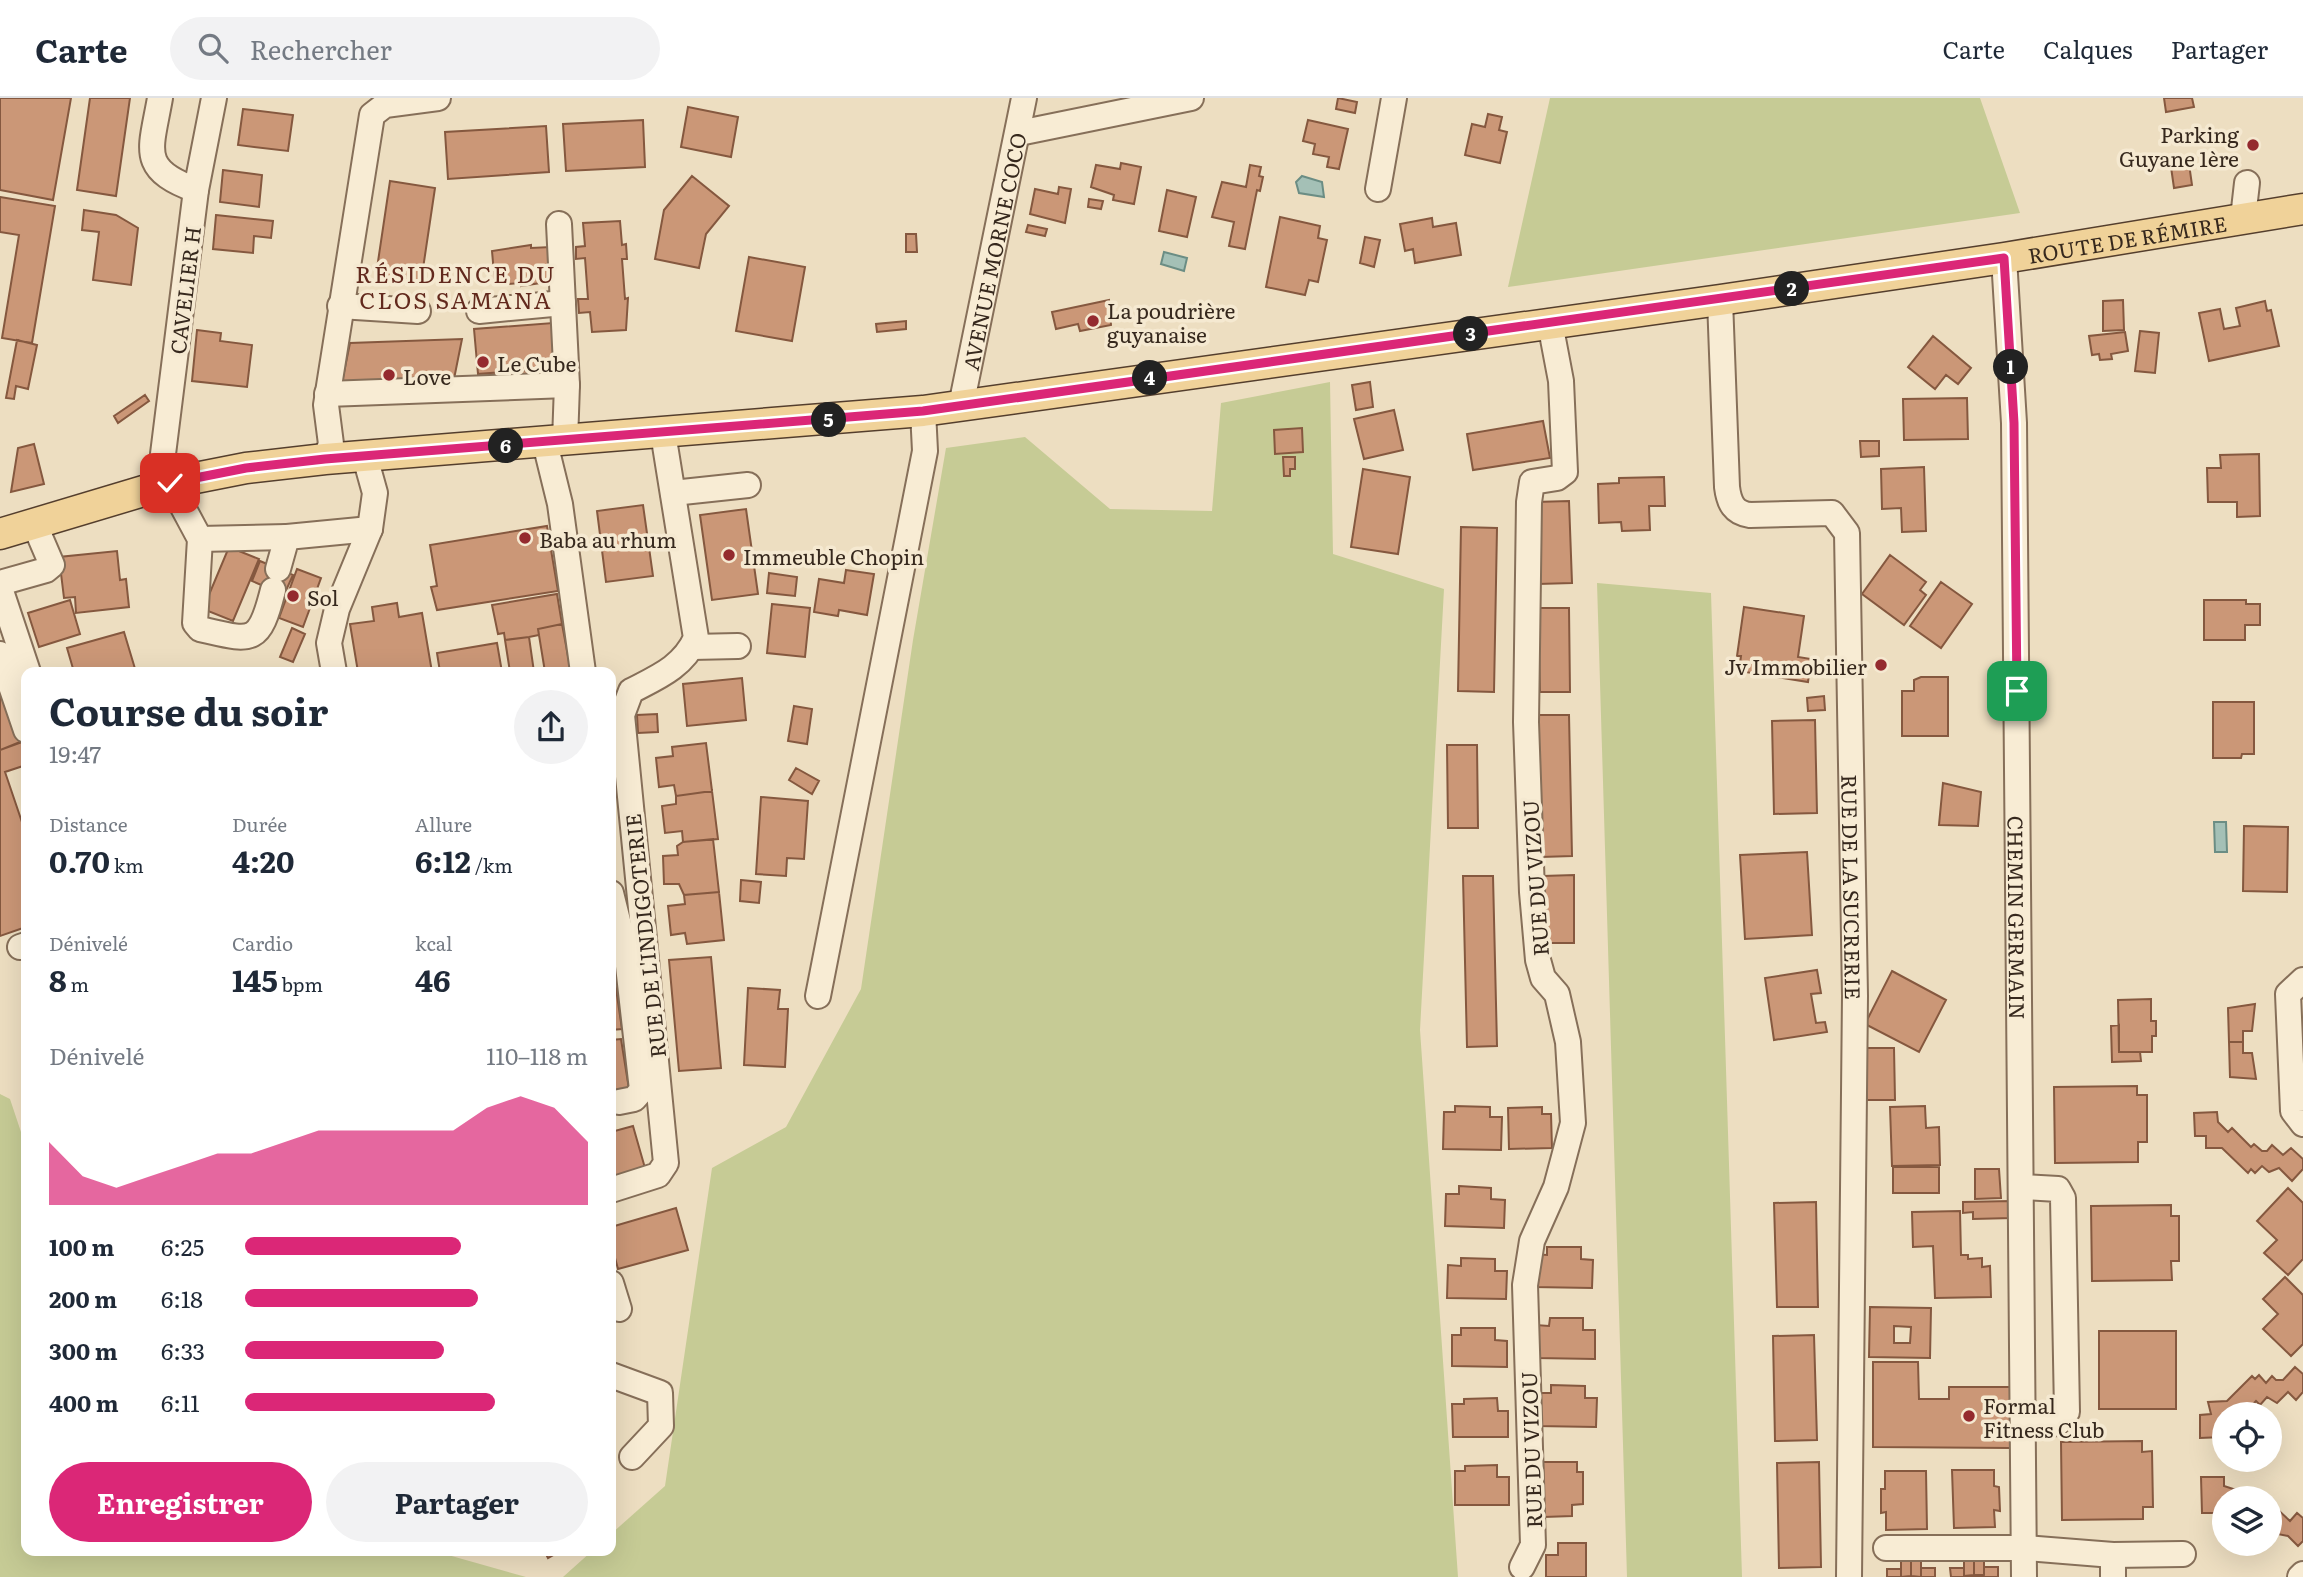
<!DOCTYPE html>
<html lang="fr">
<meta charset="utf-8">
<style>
body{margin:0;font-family:Literata,serif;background:#f2f2f3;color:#1f2937;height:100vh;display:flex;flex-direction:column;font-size:26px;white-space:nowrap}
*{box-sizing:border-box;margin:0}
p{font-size:23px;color:#747a83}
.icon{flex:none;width:38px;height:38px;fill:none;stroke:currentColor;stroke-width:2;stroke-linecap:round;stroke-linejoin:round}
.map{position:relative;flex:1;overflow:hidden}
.drawer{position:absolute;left:21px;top:569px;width:595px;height:889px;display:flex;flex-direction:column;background:#fff;border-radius:14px;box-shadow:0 7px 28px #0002}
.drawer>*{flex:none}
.fabs{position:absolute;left:2212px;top:1304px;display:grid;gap:14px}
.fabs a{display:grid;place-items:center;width:70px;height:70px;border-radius:50%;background:#fff;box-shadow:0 7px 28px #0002;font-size:35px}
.pin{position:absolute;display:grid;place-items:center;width:60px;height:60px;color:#fff;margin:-30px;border-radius:14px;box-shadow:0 4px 10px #0006}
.km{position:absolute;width:35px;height:35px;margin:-18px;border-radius:50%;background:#222;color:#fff;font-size:19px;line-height:35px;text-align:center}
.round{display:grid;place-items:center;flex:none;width:74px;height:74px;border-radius:37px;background:#f2f2f3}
.summary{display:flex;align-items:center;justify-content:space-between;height:119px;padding:0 28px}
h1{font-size:38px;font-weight:700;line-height:52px}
.figures{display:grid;grid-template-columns:repeat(3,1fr);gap:10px;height:119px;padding:7px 28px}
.figures div{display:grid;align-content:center}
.figures b{font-size:30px;font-weight:700}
.figures small{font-size:19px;font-weight:400}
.figures p{font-size:19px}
.chart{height:196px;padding:14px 28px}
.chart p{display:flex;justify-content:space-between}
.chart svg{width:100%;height:126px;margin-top:7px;fill:#db2777;opacity:.7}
.cta{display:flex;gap:14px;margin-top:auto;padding:14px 28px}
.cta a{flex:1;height:80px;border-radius:42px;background:#db2777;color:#fff;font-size:28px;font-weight:700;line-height:80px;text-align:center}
.cta a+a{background:#f2f2f3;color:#1f2937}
ul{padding:0 28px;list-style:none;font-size:23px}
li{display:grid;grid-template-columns:112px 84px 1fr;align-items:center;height:52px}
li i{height:18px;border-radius:9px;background:#db2777}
header{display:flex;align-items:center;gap:42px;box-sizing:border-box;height:98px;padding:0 35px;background:#fff;border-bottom:2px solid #e0e1e3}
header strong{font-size:33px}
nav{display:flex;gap:38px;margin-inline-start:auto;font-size:24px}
.search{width:490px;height:63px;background:#f2f2f3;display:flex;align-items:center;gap:18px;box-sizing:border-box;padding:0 24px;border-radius:38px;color:#747a83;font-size:26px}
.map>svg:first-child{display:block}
.green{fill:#c6cb95}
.water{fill:#a4c0b6;stroke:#6b8d84;stroke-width:2}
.building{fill:#cb9777;stroke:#85583f;stroke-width:2;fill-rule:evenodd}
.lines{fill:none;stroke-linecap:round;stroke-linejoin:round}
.minor-casing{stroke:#866f59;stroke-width:28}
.major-casing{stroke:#543e2d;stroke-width:33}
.minor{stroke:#f8ecd4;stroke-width:24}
.major{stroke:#f0d299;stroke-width:30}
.route-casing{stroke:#fff;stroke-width:14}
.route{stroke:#db2777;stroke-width:9}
.poi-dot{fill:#942a2e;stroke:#f5e9d1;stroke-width:2.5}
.labels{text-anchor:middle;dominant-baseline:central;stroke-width:7;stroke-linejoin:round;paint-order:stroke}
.poi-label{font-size:21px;fill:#36281d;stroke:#f5e9d1;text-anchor:start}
.street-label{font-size:21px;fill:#36281d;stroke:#f5e9d1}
.neighbourhood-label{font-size:23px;letter-spacing:2px;fill:#62291d;stroke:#f5e9d1}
</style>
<header>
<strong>Carte</strong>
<div class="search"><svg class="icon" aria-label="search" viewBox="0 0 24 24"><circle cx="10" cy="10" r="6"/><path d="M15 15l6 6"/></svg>Rechercher</div>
<nav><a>Carte</a><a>Calques</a><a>Partager</a></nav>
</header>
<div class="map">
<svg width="2303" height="1479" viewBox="0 0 2303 1479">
<rect width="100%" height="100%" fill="#eddec1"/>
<!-- green -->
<path class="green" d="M1550 0H1980L2020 115 1508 189Z
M1330 284 1333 456 1444 491 1420 932 1458 1479H563L592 1453 611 1452V1436L665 1388 712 1070 786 1029 861 891 913 542 946 350 1025 339 1110 411 1212 413 1221 305Z
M1597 485 1711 495 1742 1479H1627Z
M0 996 10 1001 26 1049V1452L434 1453 526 1479H0Z"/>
<!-- water -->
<path class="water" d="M1302 78 1322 84 1324 99 1299 95 1296 84Z
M1164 154 1187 160 1184 173 1161 166Z
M2214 724H2226L2227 754H2215Z"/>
<!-- building -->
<path class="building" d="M0 0H71L53 102 0 92Z
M90 0H130L116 98 77 92Z
M1338 0 1357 4 1355 15 1336 11Z
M2164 0H2192L2194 9 2166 14Z
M688 9 738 19 731 59 681 49Z
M243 11 293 17 288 53 238 47Z
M1488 16 1502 19 1499 32 1507 34 1500 65 1465 57 1472 26 1485 29Z
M643 22 645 69 566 73 563 26Z
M1308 22 1348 31 1339 71 1327 69 1329 59 1313 56 1315 46 1303 43Z
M546 28 549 74 448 81 445 34Z
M2188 59 2192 87 2174 90 2170 62Z
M1121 65 1141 69 1134 106 1113 102 1114 97 1091 89 1096 67 1120 71Z
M1250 67 1261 69 1259 78 1263 79 1260 93 1257 92 1245 151 1229 148 1234 124 1212 119 1222 84 1246 89Z
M223 72 262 77 259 109 220 104Z
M692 78 729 108 706 136 699 170 655 161 664 112Z
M390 83 435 90 421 184 376 177Z
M1059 89 1071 91 1065 125 1030 116 1035 91 1058 96Z
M1167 92 1196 99 1187 139 1159 133Z
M0 99 55 108 32 245 2 240 19 137 0 134Z
M1089 101 1103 103 1101 111 1088 109Z
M84 112 116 117 138 130 131 187 93 182 99 134 82 132Z
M216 117 273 123 271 140 254 138 253 155 213 151Z
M1280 119 1320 128 1318 140 1327 142 1318 184 1309 182 1305 197 1266 189Z
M1432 120 1433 129 1456 125 1461 157 1415 165 1413 151 1405 153 1400 126Z
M620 123 622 147 626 146 627 161H622L625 201 628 200 626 232 592 234 590 214 579 215 578 201H588L585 160 576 161V149L585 148 583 125Z
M1028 127 1047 131 1045 138 1026 134Z
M906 136H916L917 154H906Z
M1365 139 1380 142 1374 169 1360 165Z
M531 147V150L551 149 554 183 521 188V185L495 187 492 153Z
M749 159 805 169 792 243 736 233Z
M1109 202 1111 227 1080 233 1078 226 1056 231 1052 214Z
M2123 202 2124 232 2103 233V203Z
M2265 203 2267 213 2271 212 2279 248 2209 263 2199 215 2220 211 2224 231 2240 228 2236 210Z
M906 223V231L877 234 876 226Z
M553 225 556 270 478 276 474 231Z
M197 232 221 235 220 243 252 247 247 289 192 283Z
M2140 233 2159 235 2155 275 2135 273Z
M2125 234 2128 253 2111 256 2112 261 2100 262 2099 256 2092 257 2089 238Z
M1933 238 1971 270 1958 286 1946 277 1935 291 1908 269Z
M462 241 453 286 342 284 350 245Z
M17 242 37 247 28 291 16 288 14 301 6 300Z
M556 270 557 279 479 285 478 276Z
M1370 284 1373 309 1356 312 1352 287Z
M145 297 149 303 118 325 114 318Z
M1967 300 1968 341 1904 342 1903 301Z
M1394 312 1403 352 1364 361 1354 321Z
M1543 323 1550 360 1473 372 1467 336Z
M1302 330 1303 354 1275 356 1274 332Z
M1860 343H1879V358L1861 359Z
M34 346 44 386 11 394 18 350Z
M2259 356 2260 418 2237 419V404H2208L2207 370H2221L2220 357Z
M1283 359H1295V371H1290V378H1284Z
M1924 369 1926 433 1902 434 1901 410 1882 411 1881 371Z
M1363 371 1410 379 1398 456 1351 449Z
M1664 379 1665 408H1649L1650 432 1622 433 1621 424 1599 425 1598 386 1619 385V380Z
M1569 403 1572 485 1538 486 1535 404Z
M643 407 653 478 606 484 597 413Z
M746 411 758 496 712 502 700 417Z
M547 428 558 493 437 512 431 489 437 488 430 447Z
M1461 429 1497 430 1494 594 1458 593Z
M229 449 259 461 233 523 203 511Z
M117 453 120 482 126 481 129 509 76 515 75 499 64 500 59 459Z
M1890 457 1926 484 1920 492 1926 497 1904 527 1862 496Z
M260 463 293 477 284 497 252 483Z
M297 471 321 480 303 529 279 520Z
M846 472 874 476 867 517 839 512 838 518 814 514 819 481 844 485Z
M769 475 797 479 795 498 767 495Z
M1941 484 1972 506 1941 550 1910 528Z
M557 496 562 526 538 531 539 537 529 539 505 542 504 535 498 536 492 507Z
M70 502 80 536 39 549 28 515Z
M2204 502H2246V506H2260V527H2245V542H2204Z
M397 505 399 519 422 515 432 574H358L350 526 374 523 372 509Z
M772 506 810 510 805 559 767 555Z
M1744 509 1804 518 1798 559 1811 561 1808 584 1739 573 1741 558H1737Z
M1538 510H1569L1570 594H1540Z
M562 526 571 574H545L538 531Z
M292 530 305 536 293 564 280 559Z
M124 534 136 574H74L67 550Z
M529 539 534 574H510L505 542Z
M497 545 502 574H440L437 555Z
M0 572 25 642 0 652Z
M1921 579H1948V638H1902V593H1914V582Z
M742 580 746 622 687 628 683 586Z
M1824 598 1825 612 1808 613 1807 600Z
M2213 604H2254V656H2242L2241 660H2213Z
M794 608 812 611 807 646 788 643Z
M657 616 658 634 638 635 637 617Z
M1538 617H1569L1572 758 1541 759Z
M1815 622 1817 715 1774 716 1772 623Z
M22 644 26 667 5 674 26 736V829L0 838V652Z
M706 645 712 693 676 698 674 687 659 689 656 660 673 658 672 649Z
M1447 647H1477L1478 730H1448Z
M796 670 819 683 812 696 789 682Z
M1943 685 1981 694 1978 728 1939 727Z
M712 693 718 741 683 744 682 733 665 735 662 708 676 706V698Z
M761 699 808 703 804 761 787 760 786 778 756 776Z
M2244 728 2288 729 2287 794 2243 793Z
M713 741 719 794 684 797 679 786H664L663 758 678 757 677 748 683 744Z
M1807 754 1812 837 1745 841 1740 757Z
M1574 777V845H1544L1543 778Z
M1463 778H1493L1497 948 1467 949Z
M741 782 761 784 759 805 740 803Z
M719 794 724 842 687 846 685 835 671 837 668 808 685 806 684 797Z
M711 859 721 970 679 973 669 862Z
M1817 872 1821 895 1811 896 1816 925 1825 924 1827 934 1774 942 1765 880Z
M1892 873 1946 902 1919 954 1865 926Z
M614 877 622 931 611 932V878Z
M748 890 780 892 778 911H788L785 969 744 967Z
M2151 901V923H2156V938H2152V954H2119L2118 902Z
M2255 906 2252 933H2243V944H2229L2228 910Z
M2119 927V954H2140L2141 963 2112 964 2111 928Z
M621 941 629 991 611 994V942Z
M2229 944H2243V955H2252L2256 981 2230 979Z
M1866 950H1894L1895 1002H1867Z
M2137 988V997H2147V1044H2138V1064L2055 1065 2054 989Z
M1455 1008 1490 1009V1019H1502L1501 1052 1443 1051 1444 1014H1455Z
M1925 1008 1926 1030 1939 1029 1940 1067 1892 1068 1890 1009Z
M1542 1009V1016H1551L1552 1050 1509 1051 1508 1010Z
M2217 1014 2218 1024 2228 1034 2232 1030 2251 1049 2254 1046 2262 1053H2267L2272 1047 2283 1057 2291 1050 2303 1061V1071L2292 1083 2279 1070 2269 1074 2262 1068 2255 1075 2251 1071 2248 1075 2222 1050H2206V1038H2195L2194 1015Z
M633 1028 645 1070 611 1079V1034Z
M1893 1069H1939V1095H1893Z
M1975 1071H1999L2001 1100 1975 1101Z
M1459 1088 1491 1090V1101L1505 1102 1504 1130 1445 1128 1446 1096H1459Z
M2288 1090 2303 1105V1161L2288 1177 2264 1155 2277 1142 2257 1123Z
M2011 1103 2012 1120 1973 1121V1114L1963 1115V1104Z
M1816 1104 1818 1209H1777L1774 1105Z
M2171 1107V1118H2179V1163H2171L2172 1182 2092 1183 2091 1108Z
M676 1110 688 1152 618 1171 611 1145V1129Z
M1960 1113 1961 1157H1968V1161L1982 1160V1169L1990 1168 1991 1199 1935 1200 1933 1148 1913 1149 1912 1114Z
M1547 1149H1581V1161L1593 1162 1592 1190 1533 1189 1534 1156 1547 1157Z
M1461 1160 1495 1161V1173H1507L1506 1201 1447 1200 1448 1167 1461 1168Z
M2285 1179 2303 1197V1246L2291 1258 2263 1231 2278 1216 2263 1201Z
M1870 1209 1931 1210 1930 1260 1869 1259ZM1894 1228 1911 1229 1910 1245H1894Z
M1550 1220H1583V1232H1595V1261L1536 1260V1227L1549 1228Z
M1461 1230H1495V1242L1507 1243V1269L1452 1268V1237H1461Z
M2099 1233H2176V1311H2099Z
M1814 1237 1817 1342 1775 1343 1773 1238Z
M1873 1264H1918L1919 1301H1949V1289H2010V1350L1873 1349Z
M2295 1269 2303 1276V1294L2296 1302 2288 1294 2277 1305 2267 1299 2260 1307 2256 1303 2244 1316H2224L2223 1339 2200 1340V1317L2211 1316 2208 1304 2227 1303 2252 1278 2255 1281 2259 1277 2266 1285 2272 1278 2276 1282H2283Z
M1551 1287 1585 1288V1300H1597L1596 1329 1537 1328 1538 1295H1551Z
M1497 1300 1498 1313H1508V1339H1453L1452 1306H1464V1301Z
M2142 1343V1354L2152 1353 2153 1409H2143V1421L2062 1422 2061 1344Z
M1543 1364H1577V1374H1583V1406L1572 1407V1418L1544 1419Z
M1819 1364 1821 1469 1779 1470 1777 1365Z
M1497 1367V1379H1509V1407H1455V1373H1465V1368Z
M1952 1372H1994V1388L1999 1389 2000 1413 1994 1412 1995 1429 1954 1430Z
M1885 1373H1926L1927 1431 1886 1432V1414L1881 1415V1391H1885Z
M2201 1379H2224V1388L2261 1400H2224V1415H2202Z
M2276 1410 2290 1423 2297 1415 2303 1420V1443L2298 1448 2288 1438 2278 1436 2275 1439 2270 1435V1414Z
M1558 1445H1586V1479H1546V1457H1558Z
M544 1452H562L548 1460Z
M1964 1461H1974V1477L1964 1478Z
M1974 1461H1984V1477H1974Z
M1901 1462H1911V1478L1901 1479Z
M1911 1462H1921V1479L1911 1478Z
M1984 1469H1998V1479H1974L1984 1477Z
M1921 1470H1935V1479H1911H1921Z
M1950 1470H1964V1478L1974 1479H1951Z
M1887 1471H1901V1479H1911H1887Z"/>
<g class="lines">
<defs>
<g id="minor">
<path d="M160 0C151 52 138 71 196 92"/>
<path d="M214 0 196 92 163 356 170 385 200 441 195 525 200 531C252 543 259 548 273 492"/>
<path d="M1019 35 1191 0"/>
<path d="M1378 91 1394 0"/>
<path d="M2243 120 2247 85"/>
<path d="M559 126 567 287 565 343"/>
<path id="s1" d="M2004 160 2014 325 2024 1479"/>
<path id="s2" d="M1720 202 1727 389C1729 405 1734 415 1750 417L1832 415 1847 435 1855 898 1849 1479"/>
<path d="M340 208 418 213"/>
<path d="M479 213 563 205"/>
<path d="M327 296 567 287"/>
<path id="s3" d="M961 308 1024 0"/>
<path d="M545 345 560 406 583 574"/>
<path d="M325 361 331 346 326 307 372 17 385 7 438 0"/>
<path d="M673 395 748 387"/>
<path d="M200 441 287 439"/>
<path d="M278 471 287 439 370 431"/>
<path d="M0 485 46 472 52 467 34 425"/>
<path d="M0 490 28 574"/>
<path d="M692 549 738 548"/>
<path d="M0 556 26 632"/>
<path d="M334 574 329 545 337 511 370 431 375 395 365 359"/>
<path d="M611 795 627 859 642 992 634 1001 619 1004"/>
<path d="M20 849 26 847"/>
<path d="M2303 882 2288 896 2293 1013 2303 1026"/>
<path d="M818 898 925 353 923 313"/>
<path d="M2022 1089 2058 1091 2063 1100 2067 1314 2058 1325 2024 1328"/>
<path d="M611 1092 658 1077 666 1065 622 617 631 593C658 579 683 569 696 540L663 335"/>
<path d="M611 1185 619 1211"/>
<path d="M611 1277 660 1295 661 1328 632 1359"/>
<path d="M1886 1450H2025L2113 1457 2183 1456"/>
<path d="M2113 1457V1479"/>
<path d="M1522 1469 1533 1447 1525 1187 1532 1143 1556 1089 1573 1025 1568 944 1557 896 1543 880 1538 862 1532 794 1526 624 1529 404 1532 384 1557 380 1565 374 1561 283 1550 225"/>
<path d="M2300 1479 2303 1476"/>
</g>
<g id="major">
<path id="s4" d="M0 436 170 385 246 370 325 361 923 313 1720 202 2004 160 2303 111"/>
</g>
</defs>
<!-- minor casing -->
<use href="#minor" class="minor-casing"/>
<!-- major casing -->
<use href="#major" class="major-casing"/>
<!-- minor -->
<use href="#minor" class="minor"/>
<!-- major -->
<use href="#major" class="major"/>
</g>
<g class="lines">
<defs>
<path id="route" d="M170 385 246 370 325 361 923 313 2004 160 2014 325 2017 593"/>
</defs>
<!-- route casing -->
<use href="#route" class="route-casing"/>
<!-- route -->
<use href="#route" class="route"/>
</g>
<!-- markers -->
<g class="poi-dot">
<circle cx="2253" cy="47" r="7"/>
<circle cx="1093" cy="223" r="7"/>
<circle cx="483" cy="264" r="7"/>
<circle cx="389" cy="277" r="7"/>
<circle cx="525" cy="440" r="7"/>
<circle cx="729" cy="457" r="7"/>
<circle cx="293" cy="498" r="7"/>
<circle cx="1881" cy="567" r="7"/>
<circle cx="1969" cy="1318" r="7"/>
</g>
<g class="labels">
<!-- poi labels -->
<g class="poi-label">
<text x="2239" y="35" text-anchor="end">Parking<tspan x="2239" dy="24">Guyane 1ère</tspan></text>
<text x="1107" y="211">La poudrière<tspan x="1107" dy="24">guyanaise</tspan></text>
<text x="497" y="264">Le Cube</text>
<text x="403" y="277">Love</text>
<text x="539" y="440">Baba au rhum</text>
<text x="743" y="457">Immeuble Chopin</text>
<text x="307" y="498">Sol</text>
<text x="1867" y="567" text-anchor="end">Jv Immobilier</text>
<text x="1983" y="1306">Formal<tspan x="1983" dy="24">Fitness Club</tspan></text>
</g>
<!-- street labels -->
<g class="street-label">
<text stroke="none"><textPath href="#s4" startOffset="2151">ROUTE DE RÉMIRE</textPath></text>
<text stroke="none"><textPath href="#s3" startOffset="158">AVENUE MORNE COCO</textPath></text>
<text transform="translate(184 192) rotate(-83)">CAVELIER H</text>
<text transform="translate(1534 780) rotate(-94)">RUE DU VIZOU</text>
<text stroke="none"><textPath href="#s2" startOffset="688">RUE DE LA SUCRERIE</textPath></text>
<text stroke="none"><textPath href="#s1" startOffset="660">CHEMIN GERMAIN</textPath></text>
<text transform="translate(644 838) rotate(-96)">RUE DE L'INDIGOTERIE</text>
<text transform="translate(1530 1352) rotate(-92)">RUE DU VIZOU</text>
</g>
<!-- neighbourhood labels -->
<g class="neighbourhood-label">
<text x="456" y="175">RÉSIDENCE DU<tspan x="456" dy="26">CLOS SAMANA</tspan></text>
</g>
</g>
</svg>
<div class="fabs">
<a><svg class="icon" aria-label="locate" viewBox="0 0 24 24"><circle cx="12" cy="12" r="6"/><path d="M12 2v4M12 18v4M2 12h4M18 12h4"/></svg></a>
<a><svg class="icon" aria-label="layers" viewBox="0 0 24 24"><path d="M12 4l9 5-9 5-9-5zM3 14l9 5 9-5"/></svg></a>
</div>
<div class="pin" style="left:2017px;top:593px;background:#1e9e55"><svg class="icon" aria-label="arrive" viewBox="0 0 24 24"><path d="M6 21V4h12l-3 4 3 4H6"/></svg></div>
<div class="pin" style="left:170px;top:385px;background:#d93025"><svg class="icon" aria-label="check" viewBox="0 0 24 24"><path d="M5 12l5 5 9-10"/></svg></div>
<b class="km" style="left:2011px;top:269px">1</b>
<b class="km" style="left:1792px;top:191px">2</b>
<b class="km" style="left:1471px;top:236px">3</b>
<b class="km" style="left:1150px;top:280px">4</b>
<b class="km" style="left:829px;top:322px">5</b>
<b class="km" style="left:506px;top:348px">6</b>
<section class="drawer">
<div class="summary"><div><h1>Course du soir</h1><p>19:47</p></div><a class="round"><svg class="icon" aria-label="share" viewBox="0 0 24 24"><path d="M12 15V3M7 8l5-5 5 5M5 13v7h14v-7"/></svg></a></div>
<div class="figures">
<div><p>Distance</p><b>0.70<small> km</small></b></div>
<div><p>Durée</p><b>4:20</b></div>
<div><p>Allure</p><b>6:12<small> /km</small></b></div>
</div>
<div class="figures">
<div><p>Dénivelé</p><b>8<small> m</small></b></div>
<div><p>Cardio</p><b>145<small> bpm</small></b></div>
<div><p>kcal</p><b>46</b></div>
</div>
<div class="chart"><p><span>Dénivelé</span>110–118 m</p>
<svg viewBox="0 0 160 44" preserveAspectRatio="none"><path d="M0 44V22L10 34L20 38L30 34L40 30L50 26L60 26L70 22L80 18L90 18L100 18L110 18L120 18L130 10L140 6L150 10L160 22V44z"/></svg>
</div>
<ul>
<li><b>100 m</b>6:25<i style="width:63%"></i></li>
<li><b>200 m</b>6:18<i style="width:68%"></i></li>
<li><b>300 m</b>6:33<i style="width:58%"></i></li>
<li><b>400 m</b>6:11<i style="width:73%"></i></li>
</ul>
<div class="cta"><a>Enregistrer</a><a>Partager</a></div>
</section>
</div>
